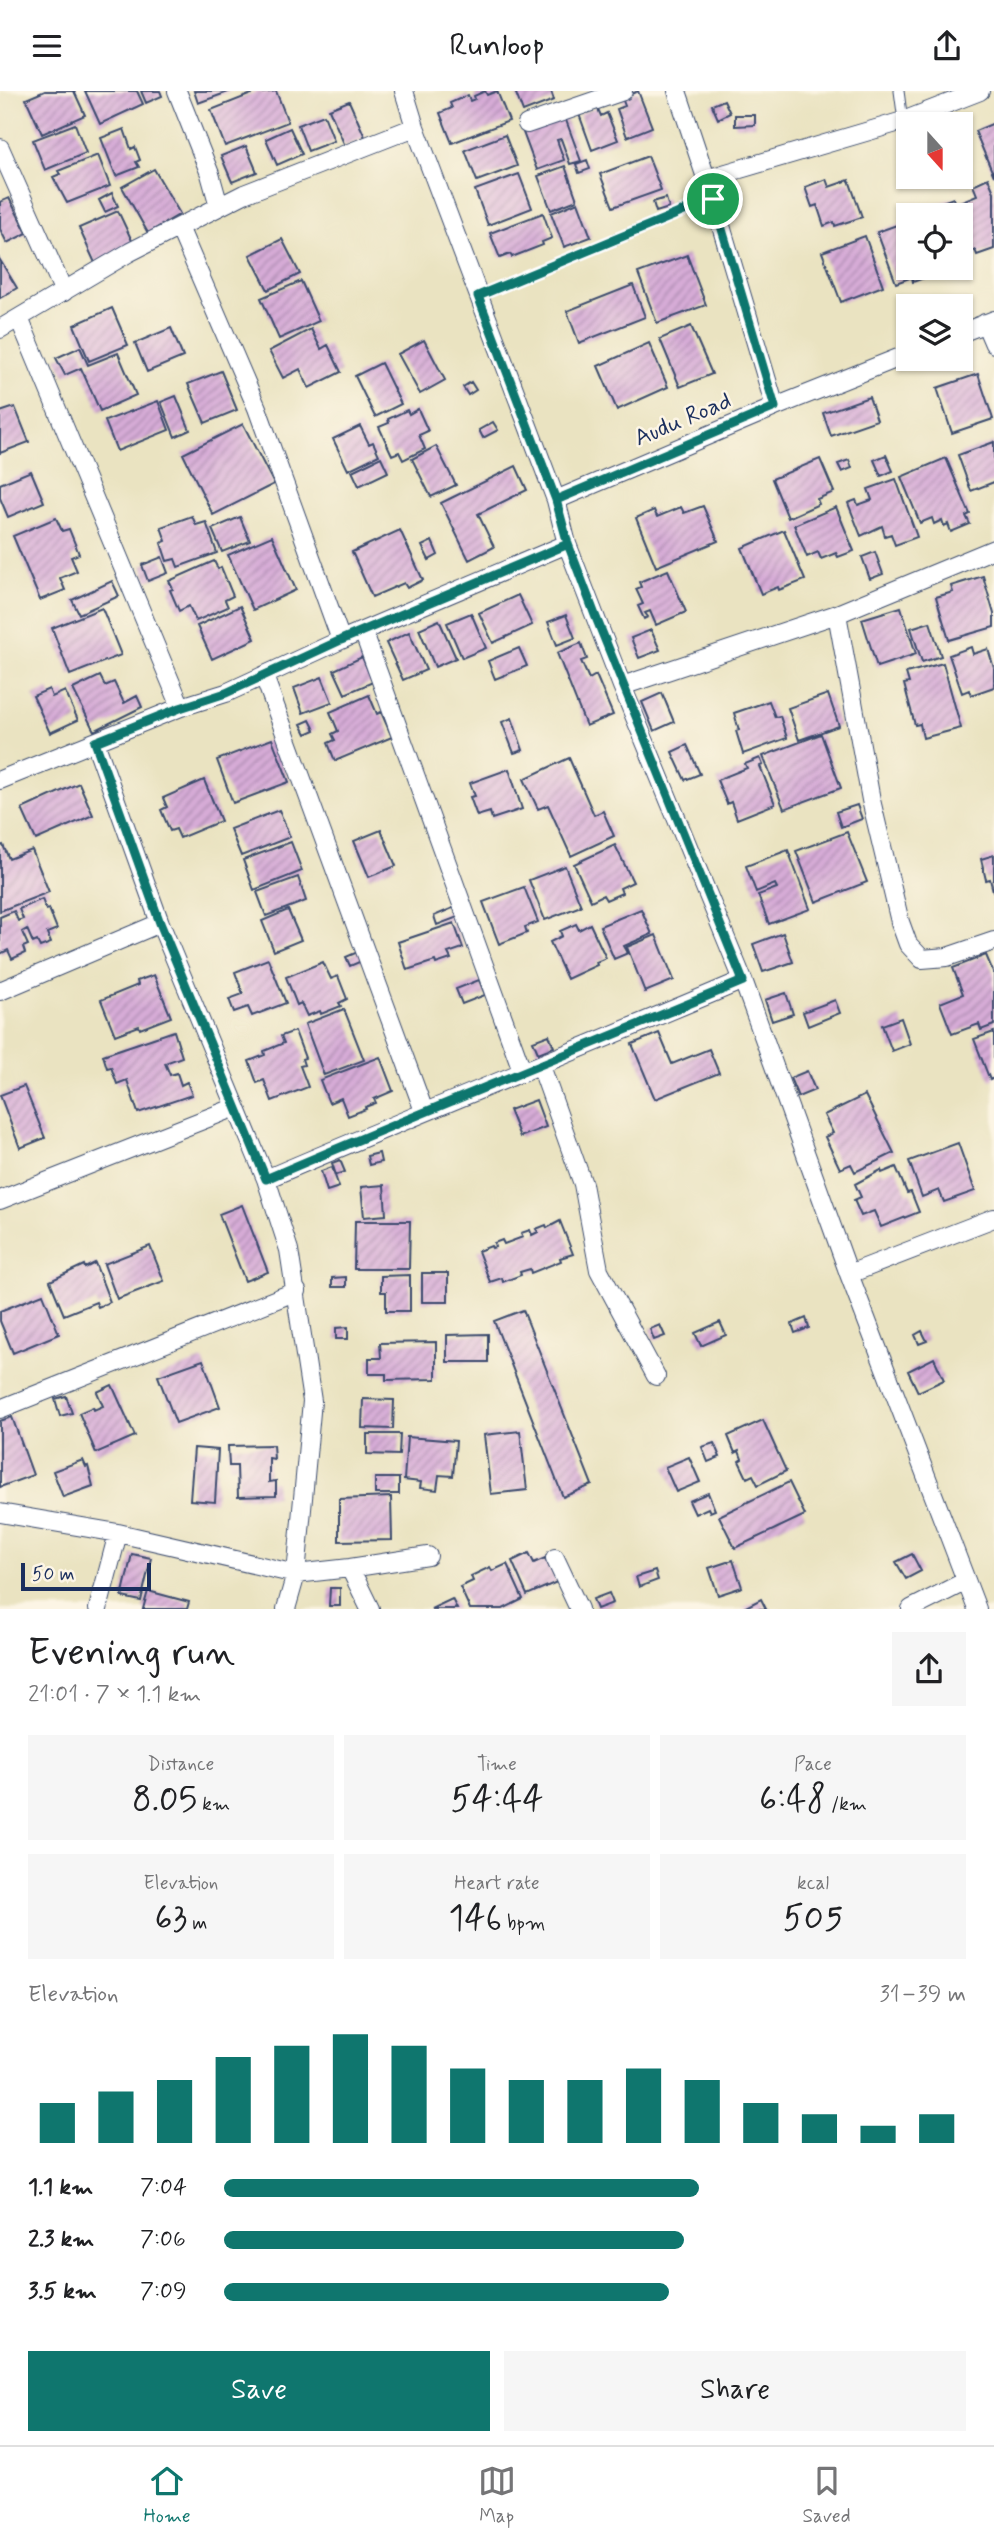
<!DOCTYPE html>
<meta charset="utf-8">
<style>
body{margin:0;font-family:Mynerve,sans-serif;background:#f6f6f6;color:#202124;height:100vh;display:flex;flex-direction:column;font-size:26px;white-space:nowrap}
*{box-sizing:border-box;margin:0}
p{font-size:23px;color:#757577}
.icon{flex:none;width:38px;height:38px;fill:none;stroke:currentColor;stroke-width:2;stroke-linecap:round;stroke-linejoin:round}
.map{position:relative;height:1518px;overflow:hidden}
.sheet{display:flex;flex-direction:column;background:#fff;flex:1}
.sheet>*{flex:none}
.needle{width:46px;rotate:159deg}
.controls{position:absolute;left:896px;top:21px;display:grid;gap:14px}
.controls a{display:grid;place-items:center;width:77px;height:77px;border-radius:0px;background:#fff;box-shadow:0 2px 5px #0004;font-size:35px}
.scale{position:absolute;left:21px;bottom:18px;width:130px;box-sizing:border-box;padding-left:7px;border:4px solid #1b2f5e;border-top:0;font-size:19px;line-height:24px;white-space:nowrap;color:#1b2f5e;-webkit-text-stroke:5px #fcf5e5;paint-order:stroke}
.pin{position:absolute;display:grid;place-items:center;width:60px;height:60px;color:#fff;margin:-30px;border:4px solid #fff;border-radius:50%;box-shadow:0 2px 7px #0007}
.round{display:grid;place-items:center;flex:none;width:74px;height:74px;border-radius:0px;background:#f6f6f6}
.headline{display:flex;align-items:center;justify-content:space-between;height:119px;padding:0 28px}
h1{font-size:38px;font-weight:600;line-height:52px}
.figures{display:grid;grid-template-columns:repeat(3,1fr);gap:10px;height:119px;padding:7px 28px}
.figures div{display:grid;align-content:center;border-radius:0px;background:#f6f6f6;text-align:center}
.figures b{font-size:35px;font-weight:600}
.figures small{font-size:19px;font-weight:400}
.figures p{font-size:19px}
.chart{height:196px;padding:14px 28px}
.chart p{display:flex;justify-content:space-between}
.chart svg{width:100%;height:126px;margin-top:7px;stroke:#0f766e;stroke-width:6}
.button{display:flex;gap:14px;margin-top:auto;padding:14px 28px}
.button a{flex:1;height:80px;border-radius:0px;background:#0f766e;color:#fff;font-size:28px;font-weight:600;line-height:80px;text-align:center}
.button a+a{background:#f6f6f6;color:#202124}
ul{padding:0 28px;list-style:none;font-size:23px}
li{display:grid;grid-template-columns:112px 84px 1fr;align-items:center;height:52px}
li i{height:18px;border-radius:9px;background:#0f766e}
header{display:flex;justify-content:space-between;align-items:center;height:91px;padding:0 28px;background:#fff;font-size:32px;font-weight:600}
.menu{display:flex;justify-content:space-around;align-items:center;height:98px;border-top:2px solid #e0e0e0;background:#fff;font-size:19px;color:#757577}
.menu a{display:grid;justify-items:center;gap:4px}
.menu .active{color:#0f766e}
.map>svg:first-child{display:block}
.building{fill:url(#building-hatch)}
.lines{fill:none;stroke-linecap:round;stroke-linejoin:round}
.lane-casing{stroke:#3a4a6d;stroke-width:11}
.street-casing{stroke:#3a4a6d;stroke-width:20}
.lane{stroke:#fff;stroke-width:9}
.street{stroke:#fff;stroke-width:18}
.route-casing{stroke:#fff;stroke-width:14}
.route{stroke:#0f766e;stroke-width:9}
.labels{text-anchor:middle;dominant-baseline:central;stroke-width:5;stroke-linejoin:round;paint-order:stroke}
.street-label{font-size:24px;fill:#1b2f5e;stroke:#fcf5e5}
</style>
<header><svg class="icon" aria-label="menu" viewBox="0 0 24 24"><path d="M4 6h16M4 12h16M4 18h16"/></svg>Runloop<svg class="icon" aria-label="share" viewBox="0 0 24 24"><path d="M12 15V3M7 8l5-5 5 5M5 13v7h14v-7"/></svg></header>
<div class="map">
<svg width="994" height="1518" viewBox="0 0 994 1518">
<defs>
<pattern id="building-hatch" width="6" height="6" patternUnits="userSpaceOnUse" patternTransform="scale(1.75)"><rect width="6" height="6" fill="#d7acd7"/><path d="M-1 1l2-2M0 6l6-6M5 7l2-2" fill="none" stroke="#ae8cb2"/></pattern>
</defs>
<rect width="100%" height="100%" fill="#fcf5e5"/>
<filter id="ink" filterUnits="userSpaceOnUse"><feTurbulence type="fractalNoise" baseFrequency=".0143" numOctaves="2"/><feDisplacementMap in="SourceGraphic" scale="14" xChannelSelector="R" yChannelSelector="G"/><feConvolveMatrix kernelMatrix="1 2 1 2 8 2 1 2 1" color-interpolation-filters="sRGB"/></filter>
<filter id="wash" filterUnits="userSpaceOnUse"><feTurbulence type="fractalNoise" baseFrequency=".00686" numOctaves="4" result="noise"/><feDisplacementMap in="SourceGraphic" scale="28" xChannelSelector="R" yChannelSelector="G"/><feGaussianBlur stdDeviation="1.57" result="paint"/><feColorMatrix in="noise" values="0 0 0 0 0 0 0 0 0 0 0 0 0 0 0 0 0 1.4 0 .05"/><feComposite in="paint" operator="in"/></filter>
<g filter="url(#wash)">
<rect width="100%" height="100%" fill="#eae3c1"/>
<g id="blocks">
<!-- building -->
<path class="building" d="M45 0H74L85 24 42 43 26 8Z
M85 0H137L143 13 100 33Z
M141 0H160L162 5 146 12Z
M194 0H231L198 12Z
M259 0 263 2 276 0 288 31 225 55 211 19Z
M485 0 487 4 497 0 509 30 452 52 440 22 452 17 450 12 468 4 470 10 475 8 474 5Z
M515 0H551L554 9 523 21Z
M638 0 652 36 627 46 617 18 625 15 622 7Z
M724 9 730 22 718 28 712 14Z
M349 10 365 46 345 55 329 18Z
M597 16 601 25 607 22 618 49 592 59 579 23Z
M563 21 581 70 570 73 561 48 557 49 564 69 537 79 521 36Z
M324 24 334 50 308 60 298 34Z
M735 24H755V34L735 35Z
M994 32V85L975 40Z
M75 33 86 62 45 79 33 49Z
M290 37 302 63 277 74 266 48Z
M124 38 131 58 135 56 140 69 136 71 139 76 116 85 101 47Z
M505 44 517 75 477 90 465 59Z
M246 55 257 81 232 91 221 65Z
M98 64 110 95 67 112 53 86 60 83 58 80Z
M648 65 661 99 613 116 600 83Z
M587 69 590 78 579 82 576 73Z
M565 75 577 109 551 119 538 85Z
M154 78 180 123 148 142 122 96Z
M519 83 532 117 488 134 475 99Z
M988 87 994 101V158L977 164 975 159 961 164V124H941L937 113 953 107 955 113 977 104 973 94Z
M826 88 829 96 849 89 862 126 835 135 834 131 824 135 817 114 812 116 805 96Z
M112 102 118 115 105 121 99 109Z
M9 107 27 142 7 152 0 138V111Z
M666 107 669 117 656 121 653 111Z
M578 111 591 146 564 156 551 122Z
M118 120 134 154 95 172 79 137Z
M543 122 552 147 542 151 543 154 512 166 510 163 500 167 490 142Z
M908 130V177H939L941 181 913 191 912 186 896 192 877 141Z
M865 145 883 195 841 211 822 161Z
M282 148 300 183 268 199 250 164Z
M687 164 706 214 657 232 638 182Z
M0 169 17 197 0 207Z
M301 190 319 230 279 248 261 207Z
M633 194 645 226 579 252 567 220Z
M112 217 128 254 89 270 74 234Z
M691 235 712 283 680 296 660 248Z
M171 237 183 266 147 281 135 252Z
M311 238 321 258 328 254 341 281 309 297 300 278 283 287 269 260Z
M424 249 445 289 420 303 398 263Z
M649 252 668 296 617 319 598 275Z
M80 256 88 274 118 262 136 304 100 320 81 277 65 284 56 267Z
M381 272 401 313 375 326 355 285Z
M221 280 237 319 205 332 188 293Z
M978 283 993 328 952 342 937 297Z
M471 291 476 299 468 304 463 296Z
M176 305 190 339 175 346 161 311Z
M869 306 877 329 831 345 823 322Z
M158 310 169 339 117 360 105 330Z
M15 316 29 351 0 362V321Z
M418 318 428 340 419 344 425 358 403 369 399 361 392 364 379 336 389 332 388 328 407 319 409 323Z
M493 331 498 339 483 347 479 339Z
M243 333 274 393 213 424 183 363Z
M360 335 369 353 373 351 379 364 348 379 333 348Z
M994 351V391L971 400 958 364Z
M436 355 456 394 431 406 412 368Z
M886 364 893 380 881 385 874 369Z
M381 366 388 381 359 395 352 380Z
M946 367 970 423 966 425 970 433 951 441 948 433 944 435 942 429 934 433 932 427 920 432 901 386Z
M820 368 834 401 817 408 819 413 788 427 772 388Z
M849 369 852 377 842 381 838 373Z
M516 375 527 399 478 423 494 456 469 469 441 412Z
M31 380 44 411 8 426 0 407V393Z
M896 388 917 446 895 454 891 443 885 445 882 435 861 445 848 412 856 409 858 414 872 409 868 398Z
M703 415 718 450 656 476 636 427 654 419 657 426 681 416 684 422Z
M836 416 854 460 838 466 836 462 821 468 818 461 807 466 794 434Z
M192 425 196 434 206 431 217 462 178 476 175 468 167 470 161 452 166 450 161 436Z
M240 426 250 450 222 461 212 438Z
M56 427 62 440 69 438 79 463 71 466 77 480 60 487 65 499 40 509 13 445Z
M400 439 423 489 407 497 404 492 372 506 352 461Z
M784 439 805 489 779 499 778 496 761 503 742 457Z
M272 445 296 499 253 519 228 464Z
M432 450 438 464 429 469 422 455Z
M875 461 883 483 870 488 862 466Z
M162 466 168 482 148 490 142 474Z
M214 470 218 478 221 476 233 505 225 509 228 516 196 530 189 515 179 520 170 499 173 498 169 490Z
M668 479 686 521 656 534 650 520 645 522 648 526 644 528 638 515 643 513 636 498 641 496 639 491Z
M983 485 994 523V536L949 549 936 506 953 501 951 495Z
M112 490 119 505 79 523 72 509Z
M518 504 532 534 493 552 479 522Z
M240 515 255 548 212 568 197 535Z
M901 516 916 563 877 576 862 528Z
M102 517 121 564 70 584 52 537Z
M471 522 486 557 462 567 447 532Z
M566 524 575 547 557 554 548 531Z
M439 529 456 567 435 576 419 538Z
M930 531 941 565 922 571 911 537Z
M651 539 660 559 639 567 631 547Z
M409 541 426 579 403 589 386 552Z
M581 552 587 568 581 570 589 588 596 584 613 624 586 635 557 562Z
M971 556 973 563 988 558 994 577V596L971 604 969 599 962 602 949 564Z
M519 557 527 575 495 588 488 570Z
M362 566 373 591 345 603 334 579Z
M943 572 961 637 923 647 920 633 915 634 904 593 909 592 906 582Z
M100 585 105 595 114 591 124 612 137 605 142 616 94 640 73 598Z
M322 586 332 611 303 622 294 597Z
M49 598 52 606 65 600 78 629 50 642 33 605Z
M662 602 674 631 654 640 642 611Z
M828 603 839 635 799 649 788 617Z
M369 604 377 623 381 621 392 646 335 670 328 652 335 649 332 643 338 640 330 621Z
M769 610 775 626 780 625 787 647 743 663 736 640 739 639 734 622Z
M512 627 523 659 514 662 502 631Z
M310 629 315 639 306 643 301 633Z
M821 643 841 697 784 718 763 665Z
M272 648 289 691 233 712 217 669Z
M687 654 700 683 685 689 672 661Z
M569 667 594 724 603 720 614 745 571 765 548 714 538 718 524 688Z
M760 667 763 674 760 675 775 713 737 728 731 711 727 713 717 689 747 677 745 673Z
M509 678 522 718 492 728 490 721 477 725 470 706 475 705 470 692Z
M204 689 221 730 180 747 176 738 170 740 161 719 167 716 163 707Z
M79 692 93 724 36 749 22 718Z
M857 714 862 728 841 736 836 721Z
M279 719 290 746 241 765 230 738Z
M381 739 396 775 369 786 354 750Z
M847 741 867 791 816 811 796 760Z
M291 751 302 780 254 799 243 769Z
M3 754 9 768 32 759 49 801 0 820V755Z
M615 754 633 791 620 797 622 802 606 809 603 804 591 810 574 773Z
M788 759 810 818 769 833 758 804 777 797 775 793 756 801 746 775Z
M994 764V800H993L990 788 986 789 981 768Z
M565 775 581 815 545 829 529 789Z
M298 786 306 810 266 825 257 801Z
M524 796 538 831 525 836 527 842 499 853 483 811Z
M42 808 46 819 49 818 57 838 47 842 51 852 40 856 37 850 33 852 27 838 22 841 28 854 23 856 25 862 12 868 8 859 0 863V826L14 820 18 830 23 828 19 818Z
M455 816 458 826 437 834 434 825Z
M641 818 652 843 624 855 628 862 614 868 600 835Z
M288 819 301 849 274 860 262 830Z
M454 832 463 857 448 862 451 868 436 873 435 870 407 879 398 851Z
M576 833 579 839 590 833 606 867 596 871 597 874 567 888 550 851 562 845 560 840Z
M783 842 793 871 763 881 753 853Z
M656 844 674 889 645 901 627 856Z
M360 860 364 869 350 875 346 866Z
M986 864 994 883V934L981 939 979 933 952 943 940 912 963 903 953 877Z
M268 868 286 912 252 925 248 916 234 921 229 908 243 903 235 881Z
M323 871 331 888 338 885 347 908 339 912 341 915 321 923 320 920 307 925 301 912 297 914 286 886Z
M154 884 171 926 140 938 139 935 115 944 101 909 138 894 137 890Z
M479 889 485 904 462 913 456 898Z
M786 902 793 923 772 930 765 909Z
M835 909 840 922 808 935 803 921Z
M344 918 364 969 324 984 305 933Z
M901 927 910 953 892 960 882 934Z
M174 940 182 966 165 972 170 984 177 982 181 994 187 991 192 1004 138 1022 127 989 117 993 111 976 107 977 103 964Z
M295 940 305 967 302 968 304 974 300 975 308 996 272 1010 264 989 257 992 249 970 265 964 264 960 284 952 281 945Z
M994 941V987L990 989 974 948Z
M659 942 672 973 709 958 719 982 655 1008 632 953Z
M549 944 554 956 538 962 533 950Z
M380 966 393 1000 374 1008 376 1012 365 1016 366 1018 348 1025 341 1007 329 1012 320 989Z
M807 980 815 999 798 1006 790 987Z
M24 995 45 1047 20 1057 0 1004Z
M865 1004 894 1062 855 1081 851 1073 840 1078 825 1046 833 1042 824 1024Z
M536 1009 546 1036 520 1046 509 1019Z
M958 1052 975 1100 944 1111 939 1099 922 1106 909 1070Z
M379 1062 381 1071 369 1074 367 1065Z
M340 1069 345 1081 336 1084 332 1072Z
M332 1076 339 1096 327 1100 321 1080Z
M896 1076 907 1102 911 1101 919 1121 881 1136 874 1120 861 1125 854 1109 861 1106 855 1093 881 1079 882 1082Z
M384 1094 386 1124 364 1126 361 1096Z
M242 1114 268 1181 245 1190 219 1123Z
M355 1130H410L409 1178H354Z
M560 1130 573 1163 560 1167 561 1170 531 1182 530 1178 520 1181 521 1184 503 1191 502 1187 490 1191 478 1160 491 1155 492 1157 495 1156 494 1152 502 1149 504 1153 523 1146 521 1142 530 1139 532 1144 538 1141 536 1138 546 1134 547 1137Z
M150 1155 164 1190 117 1208 104 1173Z
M95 1172 110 1211 98 1216 96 1211 64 1224 50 1190 84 1174 85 1177Z
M422 1182H448V1211H422Z
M410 1184V1220H386V1201H381V1185Z
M346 1186V1196H332V1187Z
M43 1203 59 1243 13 1262 0 1230V1220Z
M523 1219 592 1394 563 1406 494 1230Z
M806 1227 809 1237 795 1242 792 1233Z
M720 1231 726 1244 701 1255 695 1242Z
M660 1234 665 1245 654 1249 650 1238Z
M348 1236V1248H336V1237Z
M922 1240 927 1250 919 1253 915 1244Z
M488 1243V1271H447V1244Z
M436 1251V1288L386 1289V1283H369V1267H381L380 1252Z
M934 1267 944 1289 918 1301 908 1280Z
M203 1269 220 1316 176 1332 158 1285Z
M112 1294 135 1345 96 1362 79 1322 93 1316 94 1319 103 1315 97 1301Z
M66 1305 72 1322 60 1325 55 1308Z
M363 1308 394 1309 393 1338 362 1337Z
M12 1326 33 1384 0 1396V1330Z
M763 1329 786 1380 758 1394 753 1384 747 1387 739 1370 742 1368 739 1360 735 1362 728 1345Z
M520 1340 527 1399 491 1403 484 1344Z
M367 1343H400L399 1364 367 1363Z
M407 1346 456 1350 453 1385 439 1384 437 1399 420 1397 421 1391 404 1389Z
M714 1352 720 1366 708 1371 702 1356Z
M273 1354 274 1368 269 1367V1391L276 1390V1405L238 1406 237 1375H229L228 1355Z
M194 1357 218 1359 215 1411 190 1409Z
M689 1366 700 1391 676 1401 665 1376Z
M83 1369 86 1376 88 1375 93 1395 63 1406 53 1380Z
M375 1387H399V1403H375Z
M789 1391 805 1424 735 1457 719 1425Z
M708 1402 715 1419 710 1421 708 1417 695 1423 689 1410Z
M391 1406 392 1449 339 1450V1408Z
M529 1462 534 1472 545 1467 557 1491 527 1504 512 1470Z
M132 1463 151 1467 141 1510 122 1506Z
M912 1463 921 1480 906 1488 896 1471Z
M733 1469 742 1496 718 1504 709 1477Z
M507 1473 523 1508 503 1518H470L460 1496 473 1490 471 1485 490 1476 492 1480Z
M655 1480 658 1489 639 1496 636 1486Z
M330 1497H340V1515H329Z
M148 1500 189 1511 187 1518H143Z
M609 1502 613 1512 597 1518 593 1508Z
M452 1508 457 1518H431Z
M761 1508 766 1518H742Z"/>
</g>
</g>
<g filter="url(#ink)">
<use href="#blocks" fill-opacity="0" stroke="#3a4a6d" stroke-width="2"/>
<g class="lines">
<defs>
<path id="lane" d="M899 0 903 30
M478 205 713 108"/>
<path id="street" d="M177 0 210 83 219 115
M404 0 415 36 556 409 567 453 622 595 743 889 849 1183 977 1518
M677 0 713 108 775 316
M527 33 623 0
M0 57 64 201
M706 88 903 30 980 0
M179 136 257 317 341 549
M19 227 181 616
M985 232 994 253
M0 238 130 161 244 103 415 36
M961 242 994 229
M556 409 775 316 908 263
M837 523 871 709 900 831 908 853 922 868 947 866 994 850
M363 540 523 982
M264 585 424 1020
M622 595 837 523 994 458
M95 651 160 832 266 1088 289 1159 312 1310 296 1483 286 1518
M0 689 181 616 226 602 341 549 567 453
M0 900 160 832
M541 975 583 1093 599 1179 656 1285
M266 1088C424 1020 584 957 743 889
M0 1109 236 1016
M849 1183 994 1127
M0 1318 297 1200
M0 1422 118 1442 296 1483 350 1477 428 1465
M555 1467 579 1518
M350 1477 370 1518
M98 1518 118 1442
M911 1518 966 1490"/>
</defs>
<!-- lane casing -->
<use href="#lane" class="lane-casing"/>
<!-- street casing -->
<use href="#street" class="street-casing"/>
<!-- lane -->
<use href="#lane" class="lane"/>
<!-- street -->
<use href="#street" class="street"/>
</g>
</g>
<g class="lines" filter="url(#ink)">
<defs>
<path id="route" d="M713 108 775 316 556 409 568 453 341 549 226 602 180 617 95 651 160 832 266 1088C424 1020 584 957 743 890L595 524 568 453 556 409 478 205 713 108"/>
</defs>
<!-- route casing -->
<use href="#route" class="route-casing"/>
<!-- route -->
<use href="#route" class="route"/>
</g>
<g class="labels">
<!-- street labels -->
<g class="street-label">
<text transform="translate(683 329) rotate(-23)">Audu Road</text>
</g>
</g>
</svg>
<div class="controls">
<a><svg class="needle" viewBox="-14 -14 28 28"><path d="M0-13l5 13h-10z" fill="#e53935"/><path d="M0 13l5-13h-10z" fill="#757577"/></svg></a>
<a><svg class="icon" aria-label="locate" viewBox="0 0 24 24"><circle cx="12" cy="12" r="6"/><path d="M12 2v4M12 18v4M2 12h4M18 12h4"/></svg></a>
<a><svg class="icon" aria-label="layers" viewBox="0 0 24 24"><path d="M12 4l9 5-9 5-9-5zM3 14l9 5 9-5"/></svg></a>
</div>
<div class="scale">50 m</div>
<div class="pin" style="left:713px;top:108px;background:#1e9e55"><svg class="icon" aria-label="arrive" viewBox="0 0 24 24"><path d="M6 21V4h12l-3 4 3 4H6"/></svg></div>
</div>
<section class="sheet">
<div class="headline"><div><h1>Evening run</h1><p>21:01 · 7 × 1.1 km</p></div><a class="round"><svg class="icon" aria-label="share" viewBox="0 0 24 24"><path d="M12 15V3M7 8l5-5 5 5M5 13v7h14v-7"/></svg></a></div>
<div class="figures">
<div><p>Distance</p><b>8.05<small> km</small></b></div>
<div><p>Time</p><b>54:44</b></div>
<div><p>Pace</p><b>6:48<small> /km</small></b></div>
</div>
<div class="figures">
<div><p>Elevation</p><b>63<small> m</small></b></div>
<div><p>Heart rate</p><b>146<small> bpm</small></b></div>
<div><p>kcal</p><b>505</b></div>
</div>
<div class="chart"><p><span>Elevation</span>31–39 m</p>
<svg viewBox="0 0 160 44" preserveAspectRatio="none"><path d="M5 44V30M15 44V26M25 44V22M35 44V14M45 44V10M55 44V6M65 44V10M75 44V18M85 44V22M95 44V22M105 44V18M115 44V22M125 44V30M135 44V34M145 44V38M155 44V34"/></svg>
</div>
<ul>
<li><b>1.1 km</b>7:04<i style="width:64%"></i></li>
<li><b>2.3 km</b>7:06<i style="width:62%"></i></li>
<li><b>3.5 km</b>7:09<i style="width:60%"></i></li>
</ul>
<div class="button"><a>Save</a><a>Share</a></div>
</section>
<nav class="menu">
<a class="active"><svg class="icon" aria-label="home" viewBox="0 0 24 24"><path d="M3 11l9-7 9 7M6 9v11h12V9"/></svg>Home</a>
<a><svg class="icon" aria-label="map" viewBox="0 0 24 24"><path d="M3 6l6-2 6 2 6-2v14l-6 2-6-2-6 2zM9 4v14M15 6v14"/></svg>Map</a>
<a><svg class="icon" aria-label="saved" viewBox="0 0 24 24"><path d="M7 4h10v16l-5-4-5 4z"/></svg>Saved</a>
</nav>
